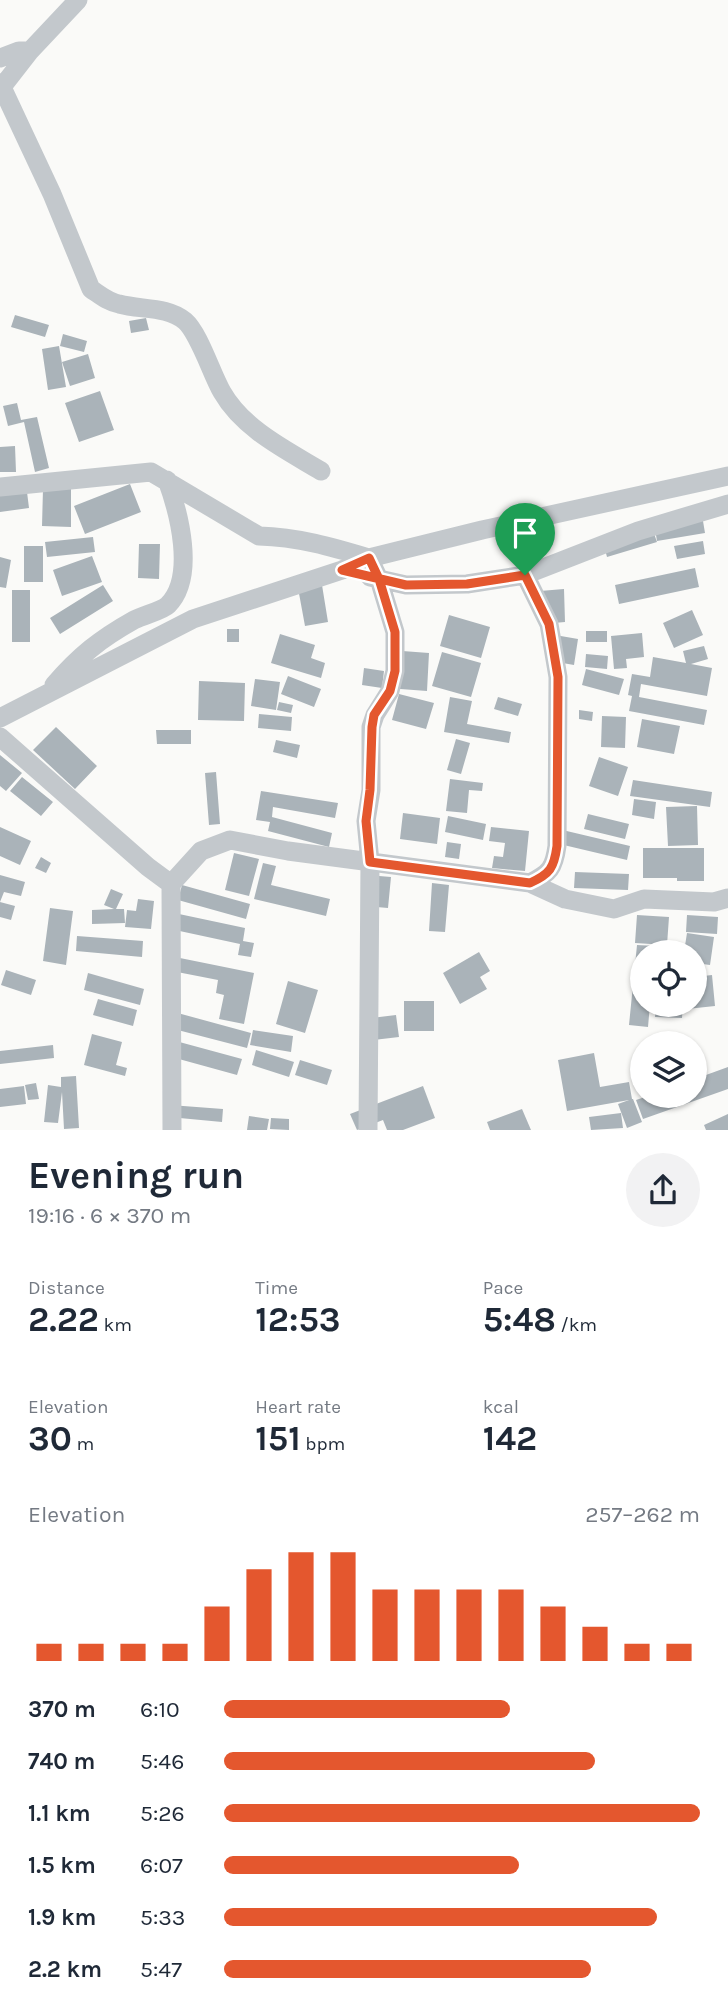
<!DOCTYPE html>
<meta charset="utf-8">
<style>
body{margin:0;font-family:Karla,sans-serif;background:#f2f2f3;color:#1f2937;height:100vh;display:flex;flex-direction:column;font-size:26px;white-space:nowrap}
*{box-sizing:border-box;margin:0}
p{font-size:23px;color:#747a83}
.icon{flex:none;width:38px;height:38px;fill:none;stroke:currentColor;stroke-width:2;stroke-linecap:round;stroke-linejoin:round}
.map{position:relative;height:1130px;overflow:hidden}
.sheet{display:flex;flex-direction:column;background:#fff;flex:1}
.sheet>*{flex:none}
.buttons{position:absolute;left:630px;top:940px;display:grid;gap:14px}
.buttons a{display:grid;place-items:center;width:77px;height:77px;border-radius:50%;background:#fff;box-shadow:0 2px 5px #0004;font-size:35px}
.pin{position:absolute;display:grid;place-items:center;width:60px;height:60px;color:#fff;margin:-72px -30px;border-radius:50% 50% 50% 0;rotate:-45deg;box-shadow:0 0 7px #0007}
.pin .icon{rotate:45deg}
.round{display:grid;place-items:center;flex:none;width:74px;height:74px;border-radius:37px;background:#f2f2f3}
.head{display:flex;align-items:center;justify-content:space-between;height:119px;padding:0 28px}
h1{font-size:38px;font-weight:700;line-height:52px}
.metrics{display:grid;grid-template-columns:repeat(3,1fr);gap:10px;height:119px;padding:7px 28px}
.metrics div{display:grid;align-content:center}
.metrics b{font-size:35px;font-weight:700}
.metrics small{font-size:19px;font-weight:400}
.metrics p{font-size:19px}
.chart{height:196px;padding:14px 28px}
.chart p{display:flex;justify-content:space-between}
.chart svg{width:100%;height:126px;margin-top:7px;stroke:#e4572e;stroke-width:6}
ul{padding:0 28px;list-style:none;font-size:23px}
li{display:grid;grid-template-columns:112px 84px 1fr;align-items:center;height:52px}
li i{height:18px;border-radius:9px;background:#e4572e}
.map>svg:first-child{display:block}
.building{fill:#aab3b9}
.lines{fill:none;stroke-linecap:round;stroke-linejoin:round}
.minor{stroke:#c3c8cc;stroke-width:19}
.route-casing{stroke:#fff;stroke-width:14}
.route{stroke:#e4572e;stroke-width:9}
</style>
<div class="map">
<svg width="728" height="1130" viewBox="0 0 728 1130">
<rect width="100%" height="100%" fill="#fafaf8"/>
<!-- building -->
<path class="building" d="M15 315 49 325 45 337 11 327Z
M146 318 149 330 131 333 129 321Z
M63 334 87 341 84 352 60 346Z
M59 346 66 387 48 390 42 349Z
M88 354 95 378 70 386 62 362Z
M100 391 114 430 79 442 65 403Z
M17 403 21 420 37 417 49 468 35 472 24 422 8 426 3 406Z
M15 446 16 472H0V447Z
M130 484 141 512 85 534 74 506Z
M43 489H71V527L42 526Z
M27 492 29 508 0 512V494Z
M702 515 705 533 657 541 654 523Z
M652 528 657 542 607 557 603 542Z
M93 537 95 552 47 557 45 542Z
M703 541 705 554 677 559 674 546Z
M139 544H160L159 579 138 578Z
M24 546H43V582H24Z
M92 556 102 582 62 596 53 570Z
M0 557 11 560 6 588 0 587Z
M695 568 699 587 619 604 615 585Z
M103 585 113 601 60 634 50 618Z
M322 585 328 622 305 626 298 588Z
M564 589 565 622 542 624 540 591Z
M12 590H30V642H12Z
M692 610 703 635 674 648 663 623Z
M449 615 490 627 481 658 440 646Z
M227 629H239V642H227Z
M586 631H607V642H586Z
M642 633 644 657 626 659 627 668 614 669 611 636Z
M280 634 315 645 311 658 325 663 321 678 271 663Z
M555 635 578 639 574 665 551 661Z
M704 646 708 659 691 664 712 668 707 696 641 684 639 697 707 710 704 725 629 711 632 696 628 695 632 674 650 677 653 657 686 663 683 651Z
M389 650 429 653 427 691 387 688Z
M442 652 481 663 471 697 432 686Z
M586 654 608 656 607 669 585 667Z
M364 668 384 671 382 688 362 685Z
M586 669 624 679 619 695 582 685Z
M288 676 321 689 314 707 281 694Z
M255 679 280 682 276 710 251 706Z
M199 681 245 683 244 721 198 720Z
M399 694 434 703 426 729 392 720Z
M450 697 472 701 467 724 511 732 509 743 444 732Z
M498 697 522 704 518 716 494 709Z
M279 702 293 705 291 713 277 710Z
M579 710 593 712 592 721 579 719Z
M259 714 292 717 291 731 258 728Z
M602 716 626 717 625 748 601 747Z
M642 719 680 726 674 754 637 747Z
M56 727 97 766 75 789 33 750Z
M156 730H191V744H157Z
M456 739 470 743 461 774 447 770Z
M276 740 300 745 297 758 273 752Z
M0 755 22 773 6 791 0 786Z
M599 757 628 767 618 796 589 786Z
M216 772 220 824 209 825 205 773Z
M22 777 53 802 41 816 10 791Z
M450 779 483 783 482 791 469 790 467 813 446 811Z
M633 780 712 792 710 807 630 796Z
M261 791 338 803 335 818 273 807 272 817 332 833 329 847 268 831 270 822 256 820Z
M634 799 656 802 654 819 632 815Z
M697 806 698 845 668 846 666 807Z
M403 813 440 818 437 844 400 839Z
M588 814 629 824 625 839 584 829Z
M448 816 486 824 483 840 445 832Z
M0 827 31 841 20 865 0 856Z
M491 827 529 831 525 871 492 868 494 856 503 857 505 843 489 841Z
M554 828 630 846 627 860 551 842Z
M447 842 461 844 459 859 445 857Z
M643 848H704V881H677V878H643Z
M234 853 259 859 249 896 225 890Z
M41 857 51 863 46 873 35 868Z
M263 863 276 866 271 885 330 899 326 916 254 899Z
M575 872 629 874 628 890 574 888Z
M0 875 25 882 21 896 4 892 0 902Z
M367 875 391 877 388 908 365 906Z
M432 883 449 885 445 932 429 931Z
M182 885 250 904 246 919 178 900Z
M111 889 123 894 116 909H124L125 923 92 924V910L114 909 104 905Z
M138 899 154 901 151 929 125 927 127 910 136 911Z
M0 902 15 906 11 920 0 917Z
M50 908 73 911 66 965 43 961Z
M179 914 245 928 243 941 254 943 251 957 238 955 240 944 175 930Z
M637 915 669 917 667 945 635 943Z
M687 915 718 917 717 934 686 932Z
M687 933 714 937 710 965 695 963V952H684Z
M77 936 143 941 142 957 76 951Z
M637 945 656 946 655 952H642V1004H650L648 1027 629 1025Z
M479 952 490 971 480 977 487 989 460 1004 443 973Z
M175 957 254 973 244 1024 219 1019 224 995 216 993 218 980 172 971Z
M6 970 36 980 31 995 1 985Z
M88 973 144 989 140 1005 84 990Z
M712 975 715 1006 687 1009 686 1004H695V977Z
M288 981 318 990 305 1033 276 1024Z
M98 999 137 1010 133 1026 93 1015Z
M404 1001H434V1031H404Z
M656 1004H683L682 1018 655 1017Z
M174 1012 251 1033 247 1048 170 1028Z
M396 1015 399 1037 365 1041 363 1019Z
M253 1030 293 1036 291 1052 250 1045Z
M92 1034 122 1042 116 1065 127 1068 125 1076 84 1065Z
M172 1040 242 1059 237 1075 168 1056Z
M53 1045 54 1058 0 1064V1051Z
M256 1050 294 1062 289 1077 252 1065Z
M594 1053 600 1087 629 1082 632 1099H633L642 1122 627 1128 618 1104 629 1100 567 1111 558 1060Z
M300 1060 332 1070 327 1085 295 1075Z
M728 1067V1089L643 1119 636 1100 648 1096H695V1079Z
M76 1076 79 1128 64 1129 62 1092 58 1123 44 1122 48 1085 61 1087V1077Z
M36 1083 39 1099 28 1100 25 1085Z
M24 1086 26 1104 0 1107V1089Z
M423 1086 435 1118 403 1130H387L383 1120 357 1130 350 1114Z
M170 1105 223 1109 222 1122 169 1117Z
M522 1109 531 1130H490L487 1122Z
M621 1113 623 1128 591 1130 589 1117Z
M728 1114V1130H706L704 1125Z
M249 1116 269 1119 267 1130H247Z
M271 1118 289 1119V1130L270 1129Z"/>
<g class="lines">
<!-- minor -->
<path class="minor" d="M0 58 19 51H30
M0 83 52 194 91 289C100 295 108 302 119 304 141 310 167 306 185 321 199 333 212 375 222 392 243 429 286 450 321 471
M2 87 30 51 78 0
M0 487 151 472 259 536C298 537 332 547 369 558L379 579 395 632V671L390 691 375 715 371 727V790L366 821 370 862 368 1130
M525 575 549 624 558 677 557 846C554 868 550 873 530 883
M370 577 406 585 467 584 525 575 638 531 728 504
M54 685C79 656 100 639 134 620 143 615 162 611 168 605 196 577 179 513 167 480
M0 718 193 619 342 570 369 558 482 530 728 476
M0 737 148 867 171 884
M172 1130 171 884 201 851 230 840 288 851 530 883 565 899 614 909 644 899 714 902 728 898"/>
</g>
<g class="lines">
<defs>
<path id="route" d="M525 575 467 584 406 585 342 570 369 558 379 579 395 632V671L390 691 374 715 372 727 370 790 366 821 370 862 530 883C550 874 554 868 557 846L558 677 549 624 525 575"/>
</defs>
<!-- route casing -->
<use href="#route" class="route-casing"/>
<!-- route -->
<use href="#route" class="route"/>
</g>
</svg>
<div class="buttons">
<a><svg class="icon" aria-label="locate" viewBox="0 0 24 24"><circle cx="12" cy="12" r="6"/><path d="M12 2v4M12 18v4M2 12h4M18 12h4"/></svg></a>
<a><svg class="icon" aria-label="layers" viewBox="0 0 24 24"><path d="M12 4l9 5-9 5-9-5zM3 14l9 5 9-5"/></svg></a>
</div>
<div class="pin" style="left:525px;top:575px;background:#1e9e55"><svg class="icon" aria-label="arrive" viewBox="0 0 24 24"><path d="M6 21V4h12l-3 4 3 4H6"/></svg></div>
</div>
<section class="sheet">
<div class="head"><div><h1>Evening run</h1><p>19:16 · 6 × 370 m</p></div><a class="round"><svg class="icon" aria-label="share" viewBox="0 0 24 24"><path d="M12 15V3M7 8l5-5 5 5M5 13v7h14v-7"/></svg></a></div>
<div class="metrics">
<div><p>Distance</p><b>2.22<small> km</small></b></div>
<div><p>Time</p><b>12:53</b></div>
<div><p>Pace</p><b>5:48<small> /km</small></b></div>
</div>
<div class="metrics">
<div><p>Elevation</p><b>30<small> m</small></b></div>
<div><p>Heart rate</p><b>151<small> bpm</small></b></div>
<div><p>kcal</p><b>142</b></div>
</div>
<div class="chart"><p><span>Elevation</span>257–262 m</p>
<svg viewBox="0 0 160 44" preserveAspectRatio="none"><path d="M5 44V38M15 44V38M25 44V38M35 44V38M45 44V25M55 44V12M65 44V6M75 44V6M85 44V19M95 44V19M105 44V19M115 44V19M125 44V25M135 44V32M145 44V38M155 44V38"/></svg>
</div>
<ul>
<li><b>370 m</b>6:10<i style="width:60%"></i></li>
<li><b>740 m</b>5:46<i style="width:78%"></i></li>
<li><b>1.1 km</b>5:26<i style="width:100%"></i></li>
<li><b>1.5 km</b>6:07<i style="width:62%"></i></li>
<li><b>1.9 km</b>5:33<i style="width:91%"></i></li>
<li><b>2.2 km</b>5:47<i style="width:77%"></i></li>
</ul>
</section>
